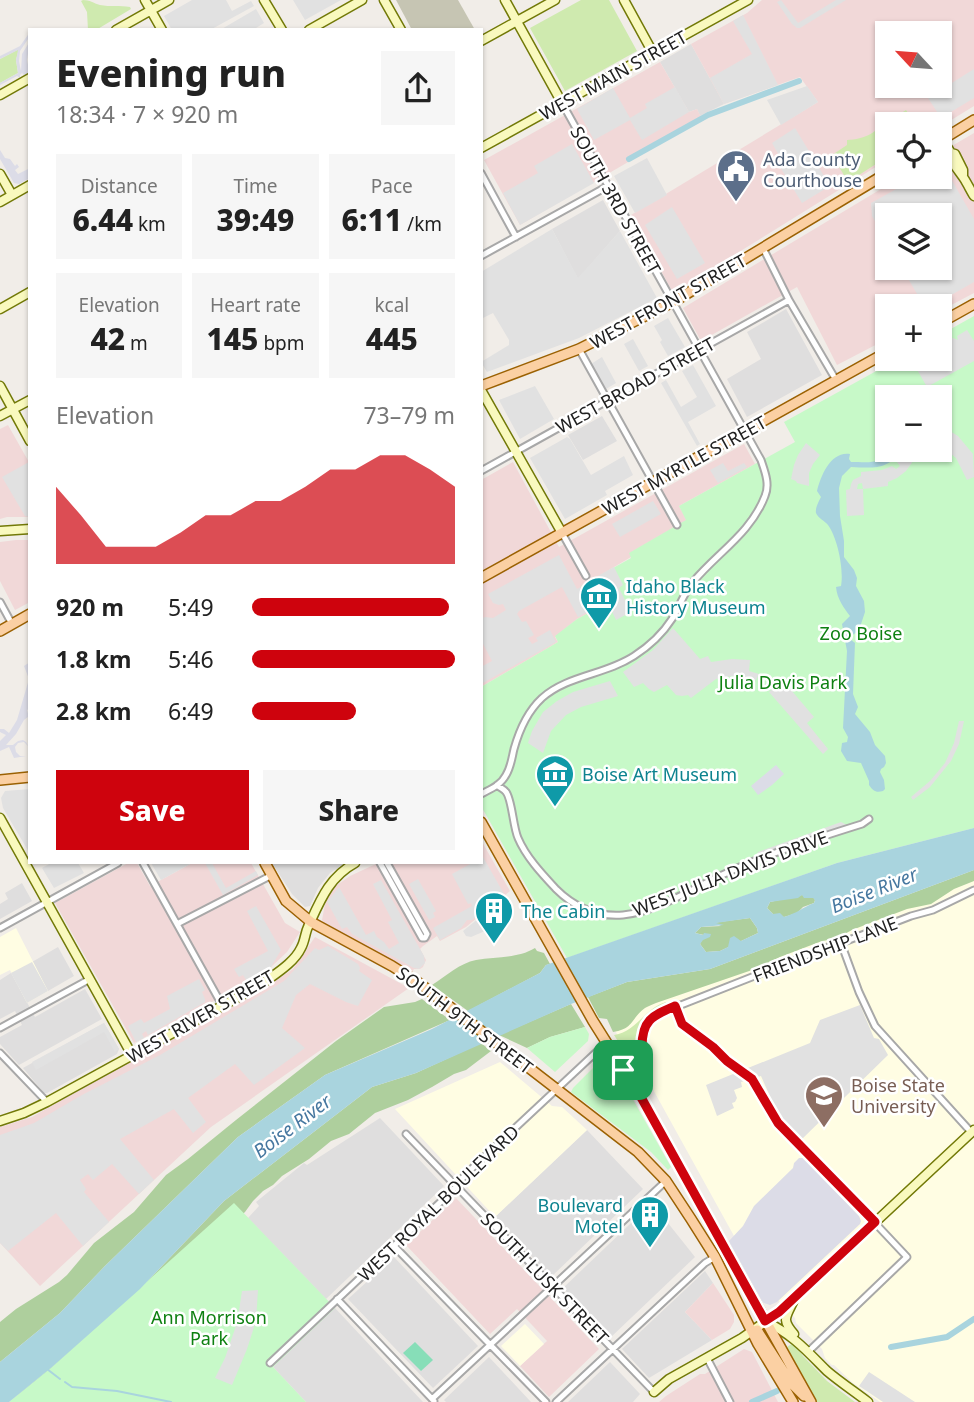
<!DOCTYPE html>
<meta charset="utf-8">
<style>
body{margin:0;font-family:"Noto Sans",sans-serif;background:#f6f6f6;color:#222;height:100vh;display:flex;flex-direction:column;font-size:26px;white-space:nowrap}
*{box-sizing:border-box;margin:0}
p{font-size:23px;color:#767676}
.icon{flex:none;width:38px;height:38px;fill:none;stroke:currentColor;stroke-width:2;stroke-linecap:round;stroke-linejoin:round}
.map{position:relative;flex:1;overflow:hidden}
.details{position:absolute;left:28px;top:28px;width:455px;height:836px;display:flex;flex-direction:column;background:#fff;border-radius:0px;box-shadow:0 2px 5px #0004}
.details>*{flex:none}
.needle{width:46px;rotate:296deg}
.buttons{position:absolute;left:875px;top:21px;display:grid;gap:14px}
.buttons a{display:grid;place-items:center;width:77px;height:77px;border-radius:0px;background:#fff;box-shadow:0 2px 5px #0004;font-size:35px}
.pin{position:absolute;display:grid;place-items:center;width:60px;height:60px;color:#fff;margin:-30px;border-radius:14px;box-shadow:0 4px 10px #0006}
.round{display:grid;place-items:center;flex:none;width:74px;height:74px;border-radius:0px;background:#f6f6f6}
.overview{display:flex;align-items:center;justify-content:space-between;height:119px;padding:0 28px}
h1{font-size:38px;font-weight:800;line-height:52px}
.metrics{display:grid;grid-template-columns:repeat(3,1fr);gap:10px;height:119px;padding:7px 28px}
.metrics div{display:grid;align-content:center;border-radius:0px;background:#f6f6f6;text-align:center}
.metrics b{font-size:30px;font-weight:800}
.metrics small{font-size:19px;font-weight:400}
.metrics p{font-size:19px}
.chart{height:196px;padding:14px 28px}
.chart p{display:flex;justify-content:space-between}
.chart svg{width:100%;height:126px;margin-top:7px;fill:#ce030d;opacity:.7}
.action{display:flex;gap:14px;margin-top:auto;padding:14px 28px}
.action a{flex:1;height:80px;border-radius:0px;background:#ce030d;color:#fff;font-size:28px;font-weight:800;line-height:80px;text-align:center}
.action a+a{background:#f6f6f6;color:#222}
ul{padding:0 28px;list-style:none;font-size:23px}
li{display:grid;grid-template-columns:112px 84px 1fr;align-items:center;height:52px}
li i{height:18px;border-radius:9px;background:#ce030d}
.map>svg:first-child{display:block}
.residential{fill:#dfdede}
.commercial{fill:#f1d8d8;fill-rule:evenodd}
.education{fill:#fffde3}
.construction{fill:#c6c5b3}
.grass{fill:#cfeaaf}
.forest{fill:#aecf9d}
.park{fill:#c7f9c8;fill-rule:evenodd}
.pitch{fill:#87deb8}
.parking{fill:#e1e1e1}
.plaza{fill:#dcdce7}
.water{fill:#a9d4de;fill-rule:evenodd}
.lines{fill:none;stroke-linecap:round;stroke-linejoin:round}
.stream{stroke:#a9d4de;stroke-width:2}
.canal{stroke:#a9d4de;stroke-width:6}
.street-casing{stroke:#a8a8a8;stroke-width:9}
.secondary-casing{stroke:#727907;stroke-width:11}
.primary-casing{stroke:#9b6102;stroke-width:12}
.street{stroke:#fff;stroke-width:5}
.secondary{stroke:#f9f9be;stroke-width:8}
.primary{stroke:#fbd0a3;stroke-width:9}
.route-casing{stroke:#fff;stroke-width:14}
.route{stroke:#ce030d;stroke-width:9}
.labels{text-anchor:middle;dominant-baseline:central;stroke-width:5;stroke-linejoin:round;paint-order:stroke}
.street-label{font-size:18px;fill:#212121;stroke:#fff}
.service-label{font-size:18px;fill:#4e5e75;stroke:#fff;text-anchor:start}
.culture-label{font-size:18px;fill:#0d838f;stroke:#fff;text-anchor:start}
.park-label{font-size:18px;fill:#0e8011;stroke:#fff}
.education-label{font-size:18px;fill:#785e54;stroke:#fff;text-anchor:start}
.water-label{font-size:19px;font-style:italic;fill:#4778a0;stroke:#fff}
</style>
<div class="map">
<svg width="974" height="1402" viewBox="0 0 974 1402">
<rect width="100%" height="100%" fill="#f1ede8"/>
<!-- residential -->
<path class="residential" d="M691 44 724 104 700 116 697 109 689 112 660 62Z
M603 200 620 231 578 279 552 229Z
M786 309 822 375 747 417 727 379 761 359 747 332Z
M602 416 617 441 583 460 568 435Z
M272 863H346L330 873 318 888 310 906 305 907 292 894Z
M22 883 32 901 0 919V904L8 899 5 893Z
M58 947 74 976 48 991 32 962Z
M11 973 35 1017 85 989 102 1019 19 1065 0 1044V1037L22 1025 15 1011 0 1019V980Z
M104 1023 119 1049 117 1054 47 1093H44L23 1068Z
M380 1118 444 1186 326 1299 248 1218 259 1206 256 1202 304 1163 307 1165Z
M587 1130 643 1189 551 1277 495 1217Z
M652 1203 695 1257 610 1338 563 1288Z
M394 1257 478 1346 433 1388 348 1299Z
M705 1271 713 1283 685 1312 712 1340 649 1378 622 1349Z
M335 1308 423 1402H306L273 1367Z
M489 1357 531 1402H446L444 1400Z
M610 1362 640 1394 633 1402H568Z"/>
<!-- commercial -->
<path class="commercial" d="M762 0H974V106L940 127V124H887V160L673 293 631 215 818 102 800 77 724 104 691 44 747 13ZM887 33H940V86H887Z
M660 62 689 112 697 109 702 119 520 225 484 160Z
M974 133V293L940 311V306H887V339L837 365 797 287 701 341 683 308 901 177H940V153ZM887 215H940V268H887Z
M8 425 30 464V517H7L0 519V429Z
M744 444 755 464 679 506 687 520 630 553 631 557 582 586 594 610 577 619 555 637 558 642 481 687V480L513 462 559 547Z
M16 540H30V602L15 610 0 581V542Z
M481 840 510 891 466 927 440 941 437 936 423 946 420 949 426 960 423 967 420 969H414L412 972 334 930 325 924 322 920 325 904 330 894 337 885 350 876 378 863H481Z
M128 863H137L150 886 192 863H251L285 923 300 932 287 952 271 967 248 983 134 1043 55 903Z
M315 937 409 988 211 1127 40 1286 0 1243V1127L32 1117 133 1060 254 995 293 969Z
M456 1198 599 1349 549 1397 520 1366 547 1341 517 1309 490 1334 406 1245Z
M713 1283 734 1315V1322L730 1329 712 1340 685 1312Z
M744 1349 752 1352 778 1402H659L666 1396 700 1374H705Z"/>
<!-- education -->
<path class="education" d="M974 874V1402H880L853 1383 834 1365H832L825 1358 822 1349 796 1323 795 1318 774 1296 765 1292 650 1084 602 1011Z
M16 928 48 991 27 1003 10 970 0 975V937Z
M500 1062 552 1106 562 1107 587 1130 495 1217 395 1109Z
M525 1324 544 1344 520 1366 501 1346Z"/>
<!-- construction -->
<path class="construction" d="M396 0H458L475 30H412Z"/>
<!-- grass -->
<path class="grass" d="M83 0C90 0 93 3 100 5 110 7 120 5 130 7L131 9 96 30H88L87 12 81 1Z
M581 0H609L637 51 565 91 530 28Z
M19 49 16 60 18 73 0 83V59Z
M906 110 908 113 902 117 901 123 898 124H887V157L848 182 832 155 847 145V140C865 139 877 133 888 117L892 119Z
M666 1002 667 1006C648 1014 639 1024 639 1045 638 1054 639 1060 634 1067L614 1035C636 1032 645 1008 666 1002Z
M793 1343 803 1356 827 1381 855 1402H817L787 1347Z"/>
<!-- forest -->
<path class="forest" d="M974 870V881L954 889 931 904 907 909 852 930 835 939 822 941 780 957 755 969 656 1003C652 1005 648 1006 645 1008 631 1018 634 1029 613 1032L607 1019 599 1018 588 997 627 982 710 969Z
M802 895 814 898 815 900 814 903 803 907 797 913 784 917 773 914 767 908 770 902Z
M750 918 757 928 758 933 720 951 706 952 700 944 704 935 695 933 701 927 721 926 714 923 719 922Z
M535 948 537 951 544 953 550 964 546 965 540 973 468 1011 432 985C446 976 460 963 476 960 496 956 517 959 535 948Z
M422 999 450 1020 325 1075 238 1137 105 1266 60 1313 0 1362V1322L16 1309 59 1282 67 1275 94 1243 134 1212 166 1175 188 1159 236 1120 336 1041 384 1007 415 1002Z
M571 1004 585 1027 550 1037 527 1048 499 1035Z
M481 1043 491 1051 466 1070 454 1074 432 1087 408 1100 375 1113 349 1134 331 1141 309 1159 282 1176 273 1185 263 1191 253 1201 245 1212 236 1220 226 1234 9 1402 52 1367 140 1289 224 1201 372 1087 416 1073Z"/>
<!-- park -->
<path class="park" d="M974 316V828L837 863 567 958 481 806V687L558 642 555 636 577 619 594 610 581 586 631 558 629 553 686 520 679 506 795 442 784 422 898 359H940V335ZM887 397H940V450H887Z
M585 1027 589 1034 588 1041 555 1072 527 1048 550 1037Z
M601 1060 608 1061 631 1096 671 1167 668 1170 651 1152 571 1092 573 1088Z
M234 1203 335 1308 273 1367 306 1402H9L52 1367Z"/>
<!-- pitch -->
<path class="pitch" d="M415 1342 433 1360 421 1371 403 1353Z"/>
<!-- parking -->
<path class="parking" d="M192 0H226L232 11 251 1 254 6 210 30H172L164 16Z
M293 0H341L305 20Z
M781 0 798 23 836 0H846L800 28H797L792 24 777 2Z
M256 9 264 23 253 30H220Z
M743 15 778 85 724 104 710 78 752 54 733 21Z
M974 69V98L941 118 928 98Z
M807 86 818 102 781 125 767 100Z
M675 87 689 112 642 140 630 120 594 140 577 109 613 88 630 118 647 108 645 104Z
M795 128 830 186 802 203 780 167 784 164 772 143Z
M572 144 594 183 520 225 503 193 538 173 534 166Z
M647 158 667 195 635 213 614 176Z
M942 163 974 219V282L932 306H924L902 268H940V215H887V242L872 216 871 203 918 177H940V164Z
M672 207 705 263 677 279 645 225Z
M552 229 578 278 620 231 657 298 579 338 487 372 481 362 509 345V340L493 313 481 319V272Z
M668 318 685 347 668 356 660 342 662 340 654 326Z
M967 330 974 341V361L927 387 915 366 924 360V359H940V348L943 346 947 347V341L953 338 958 340 957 336Z
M633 339 648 366 639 371 624 344Z
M602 357 616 383 606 389 591 364Z
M693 365 716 406 688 422 700 444 697 446 661 383 666 380 681 407 697 397 682 371Z
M535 386 554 419 520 439 499 400Z
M940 425 958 436 973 454 974 477 967 480 956 458 940 445Z
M567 437 570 439 591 475 624 456 633 475 605 491 607 495 565 519 530 458Z
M806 443 820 455 813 464 809 473V486L797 483 796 481 791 479 794 465 798 455Z
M907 450 911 452 912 450H921L906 471 897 478 888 482V486L863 489 862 483 858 484 857 489H863L864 515 847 516 846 490 850 489 851 484 853 480 861 476V472L882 470 892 466 896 469 900 466 897 462Z
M29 462 30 464V517L25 516 2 477Z
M723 463 728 471 744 463 747 467 718 483 710 470Z
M653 501 661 514 620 537 612 524Z
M559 555 577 589 581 587 593 609 578 617 562 587 519 611 517 614 522 622 526 621 534 635 528 638 532 644 538 641 536 638 550 630 556 642 481 684V667L492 661 481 640V619L485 617 493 618 506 610 503 604 499 605 493 603 488 594Z
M614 567 623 585 619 588 631 612 616 620 606 599 589 581Z
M673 628 700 659 708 656 711 662 732 659 750 660 749 671 759 674 756 680 738 675 716 679 691 698 688 695 682 696 676 695 667 685 654 692 649 689 643 683 634 687 623 672 653 650Z
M610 681 618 696 581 707 566 715 551 731 543 753 528 743 532 731 543 712 557 701 573 692Z
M786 684 814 717 807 723 828 749 823 754 769 692 774 687 778 691Z
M959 721H964L959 744 951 761 930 787 913 800 911 797 930 781 945 763 954 743Z
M30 789V854L3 808 1 798 5 791Z
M841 822 847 825 757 856 758 852Z
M483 857 504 894 472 920H467L461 928 440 940 433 928 472 906 471 903 468 904 452 874 472 863H481V858Z
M51 863H78L84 873 54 888 42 868Z
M151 863H192L161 880Z
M205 863H212L226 888 256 871 258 875 223 895Z
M418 879 436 911 433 913 435 917 429 920 409 884Z
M381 880 424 956 425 963 419 969 414 968 352 934 347 927 342 929 327 902 339 887 366 935 374 931 377 937 384 942 389 949 399 943 388 922 392 920 373 884Z
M506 896 510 902 494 917 507 922 495 931H485L471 937 466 936 463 931Z
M256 906 281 950 271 967 248 983 243 975 239 977 234 969 268 951 247 911Z
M328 946 358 964 360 968 359 971 372 980 358 1006 346 1002 310 984 296 995 282 1028 305 1048 254 1085 235 1064 188 1098 206 1122 193 1133 174 1109 120 1139 154 1180 139 1194 112 1164 93 1180 88 1174 80 1180 86 1189 84 1192 109 1222 83 1246 56 1213 8 1251 0 1243V1135L34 1123 82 1095 160 1055 284 981 315 948 319 950Z
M32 962 48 991 27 1003 11 973Z
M199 979 205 990 202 992 205 999V1002L148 1035 146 1031 142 1034 144 1038 136 1042 128 1026 141 1019 144 1023 170 1009 167 996Z
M860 1005 874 1038 879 1039 888 1055 801 1140 784 1122 776 1110 761 1076 741 1082 742 1087 734 1090 737 1098 735 1102 732 1103 734 1108 717 1116 706 1085 810 1043 820 1020Z
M104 1023 119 1049 115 1052 104 1032 36 1070 32 1062Z
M258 1290 256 1321 247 1349 232 1385 215 1378 225 1358 237 1323 242 1291Z
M869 1372 915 1402H883L859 1386Z"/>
<!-- plaza -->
<path class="plaza" d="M30 32V36L20 51 19 61 21 71 22 54 30 41 27 60 28 65H30V72L24 75 22 73 20 75V78L17 76 0 85V83L18 73 16 60 18 50 0 59V56L20 46Z
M0 150 5 158 10 159 15 166 17 164 19 167 15 170 18 174 30 168V178L19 184 14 183 0 159Z
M30 662V713L29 709 27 710 30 720 28 717 24 720 16 734 6 745H13L18 741 23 740 26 742 28 746 24 742 18 743 15 747 16 752 20 756H26L14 758 9 747 0 751V741L6 735 0 732V729H4L9 733 17 720 29 679 24 666Z
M776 765 784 774 772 785 758 795 751 786Z
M799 1158H804L859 1216 861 1221 860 1224 777 1302 770 1305 764 1303 759 1299 730 1246 729 1241 743 1226 754 1206 793 1168 794 1163Z"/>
<!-- water -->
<path class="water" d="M892 450H903C887 470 875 468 851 467L842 476 839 488 840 516 844 541V557L854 570 857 578 856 586 864 601 865 612 860 627 857 632 851 636 850 639 855 643 853 694 858 707 855 714 870 732 875 745 885 756 886 763 884 767 881 769 880 772 884 780 885 789 883 791C876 793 873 791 869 785V781L861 763 847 761 841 751 842 743 847 742 848 737 843 728 847 651 842 624 850 616C844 608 837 599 836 587L841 586C844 570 838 539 828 525 825 521 818 518 816 513 815 508 819 501 821 497L817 491C821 475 831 451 850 454L849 459 851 462C869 462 880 465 892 450Z
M974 828V870L710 969 627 982 571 1004 416 1073 372 1087 224 1201 140 1289 52 1367 9 1402H0V1362L60 1313 105 1266 238 1137 325 1075 432 1029 540 973 546 965 837 863ZM802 895 804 898H813L815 900 814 903C802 908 797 913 784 917L780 913 773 914 767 908 770 902 798 898ZM750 918 757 928 758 933 741 941 734 936 730 938 728 947 720 951 706 952 700 944 703 940 710 937 711 934 704 933 703 935 695 933 701 927 724 925 716 923Z"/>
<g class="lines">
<!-- stream -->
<path class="stream" d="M47 1369 60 1379
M65 1382 72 1387 117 1391 171 1402"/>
<!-- canal -->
<path class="canal" d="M629 159 708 115 799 81
M891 1347 947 1337 974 1319
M752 1402 777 1391"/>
<defs>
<path id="street" d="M481 173 516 237
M763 248 789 300 836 380
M481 256 608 186
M579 349 677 525
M481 471 789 300
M562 533 586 576
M0 602 12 624
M497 785C500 788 504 789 506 792 512 799 513 827 518 838 526 857 542 874 556 889 574 907 597 917 623 915 656 912 692 889 722 875 767 854 814 839 862 824L869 819
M481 794C491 789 501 785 506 775 511 767 512 757 514 749 519 731 528 711 542 698 568 675 605 675 634 656 648 647 663 633 672 619 679 607 684 593 693 582 717 553 751 533 765 496 770 484 765 472 761 460L562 103
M143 863 222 1005
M380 863 422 938H425L427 934 387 863
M177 924 272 875
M0 928 118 863
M841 943 859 992 875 1026 971 1132
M675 1006 682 1024 713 1047 727 1061 752 1079 778 1123 844 1190 907 1257 809 1351
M0 1028 90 979
M0 1053 47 1102
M623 1070 636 1068 642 1060
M642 1096 643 1034 646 1025 653 1016 828 947 836 945 911 916 933 910 974 890
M406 1134 654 1392
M394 1246 546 1402
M337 1299 434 1401
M707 1358 730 1402
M270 1363 451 1192 466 1174 606 1043
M432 1399 666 1181
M556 1402 705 1263 715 1257"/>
<path id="secondary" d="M145 0 162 30
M264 0 282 30
M384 0 401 30
M505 0 562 103
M624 0 653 53
M116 30 169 0
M309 30 362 0
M481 41 555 0
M0 95 30 78
M942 139 951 153 955 154 963 170V175
M481 148 748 0
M951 153C951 164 959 170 965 180 968 185 971 191 974 196
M0 174 12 195
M0 202 30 185
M0 309 30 292
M0 386 30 441
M481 390 562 533
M0 416 30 400
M0 531 30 529
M0 818 132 1055
M0 1121 24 1113 47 1102 262 984C275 974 294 963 301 948 305 941 305 933 308 927 320 901 329 877 355 863
M793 1302C785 1318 782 1320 794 1334
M765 1321C793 1335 806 1350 827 1371 840 1382 855 1392 868 1402
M654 1392 669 1379 742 1338 779 1312 974 1130"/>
<path id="primary" d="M940 141 974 120
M940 323 974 304
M481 386 579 349 673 302 887 173
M481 578 887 352
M0 631 30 614
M0 780 30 777
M481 822 593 1021 642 1099 811 1402
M265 863 286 901 311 922 392 966 419 983 638 1152 666 1181 691 1219 715 1257 758 1344 793 1402
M757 1330 791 1383 804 1396"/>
</defs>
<!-- street casing -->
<use href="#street" class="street-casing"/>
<!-- secondary casing -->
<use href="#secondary" class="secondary-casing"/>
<!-- primary casing -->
<use href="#primary" class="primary-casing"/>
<!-- street -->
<use href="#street" class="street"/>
<!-- secondary -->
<use href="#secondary" class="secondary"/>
<!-- primary -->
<use href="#primary" class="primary"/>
</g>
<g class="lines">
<defs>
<path id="route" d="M675 1006 682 1024 713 1047 727 1061 752 1079 778 1123 875 1222 779 1312 765 1321 642 1099 623 1070 636 1068C642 1060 642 1057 642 1047 642 1020 652 1016 675 1006Z"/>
</defs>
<!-- route casing -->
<use href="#route" class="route-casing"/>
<!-- route -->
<use href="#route" class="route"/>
</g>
<!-- icons -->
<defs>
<symbol id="civic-pin" viewBox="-11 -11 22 30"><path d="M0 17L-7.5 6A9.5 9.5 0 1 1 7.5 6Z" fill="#5c6f8a" stroke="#fff"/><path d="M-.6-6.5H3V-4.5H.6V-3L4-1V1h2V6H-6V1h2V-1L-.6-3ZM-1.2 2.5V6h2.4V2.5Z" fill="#fff"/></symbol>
<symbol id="museum-pin" viewBox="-11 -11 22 30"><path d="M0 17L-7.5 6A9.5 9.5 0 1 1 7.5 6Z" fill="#0f9aa8" stroke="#fff"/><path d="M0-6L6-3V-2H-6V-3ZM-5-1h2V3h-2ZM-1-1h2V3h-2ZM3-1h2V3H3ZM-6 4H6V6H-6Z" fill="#fff"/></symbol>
<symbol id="building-pin" viewBox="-11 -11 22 30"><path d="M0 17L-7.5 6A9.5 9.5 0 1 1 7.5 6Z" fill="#0f9aa8" stroke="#fff"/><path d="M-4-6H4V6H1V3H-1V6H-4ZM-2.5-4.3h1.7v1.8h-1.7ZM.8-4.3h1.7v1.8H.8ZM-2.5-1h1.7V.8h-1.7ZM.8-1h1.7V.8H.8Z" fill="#fff"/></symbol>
<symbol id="university-pin" viewBox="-11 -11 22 30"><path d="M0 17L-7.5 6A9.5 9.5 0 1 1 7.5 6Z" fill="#8d6e63" stroke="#fff"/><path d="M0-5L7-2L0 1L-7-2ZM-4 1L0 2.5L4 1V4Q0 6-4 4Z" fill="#fff"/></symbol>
</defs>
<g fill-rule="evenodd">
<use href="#civic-pin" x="714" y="147" width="44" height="60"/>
<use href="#museum-pin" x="577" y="574" width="44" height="60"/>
<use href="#museum-pin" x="533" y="752" width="44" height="60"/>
<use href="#building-pin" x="472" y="889" width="44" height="60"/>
<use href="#university-pin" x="802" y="1073" width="44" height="60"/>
<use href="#building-pin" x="628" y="1193" width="44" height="60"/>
</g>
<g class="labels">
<!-- street labels -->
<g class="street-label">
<text transform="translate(613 75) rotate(-29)">WEST MAIN STREET</text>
<text transform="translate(616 200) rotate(61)">SOUTH 3RD STREET</text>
<text transform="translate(668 301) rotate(-29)">WEST FRONT STREET</text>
<text transform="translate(635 385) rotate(-29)">WEST BROAD STREET</text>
<text transform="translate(684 465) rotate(-29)">WEST MYRTLE STREET</text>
<text transform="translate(730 873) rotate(-21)">WEST JULIA DAVIS DRIVE</text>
<text transform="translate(825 949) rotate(-21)">FRIENDSHIP LANE</text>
<text transform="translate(200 1016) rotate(-30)">WEST RIVER STREET</text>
<text transform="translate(465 1020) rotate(37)">SOUTH 9TH STREET</text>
<text transform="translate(438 1203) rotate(-44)">WEST ROYAL BOULEVARD</text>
<text transform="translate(545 1278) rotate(46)">SOUTH LUSK STREET</text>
</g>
<!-- service labels -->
<g class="service-label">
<text x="763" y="159">Ada County<tspan x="763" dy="21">Courthouse</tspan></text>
</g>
<!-- culture labels -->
<g class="culture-label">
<text x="626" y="586">Idaho Black<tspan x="626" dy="21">History Museum</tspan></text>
<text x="582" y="774">Boise Art Museum</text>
<text x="521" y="911">The Cabin</text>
<text x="623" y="1205" text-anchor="end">Boulevard<tspan x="623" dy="21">Motel</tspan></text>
</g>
<!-- park labels -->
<g class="park-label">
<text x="861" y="633">Zoo Boise</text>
<text x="783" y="682">Julia Davis Park</text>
<text x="209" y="1317">Ann Morrison<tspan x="209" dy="21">Park</tspan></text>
</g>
<!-- education labels -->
<g class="education-label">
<text x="851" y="1085">Boise State<tspan x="851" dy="21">University</tspan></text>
</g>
<!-- water labels -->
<g class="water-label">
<text transform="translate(874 890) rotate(-22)">Boise River</text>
<text transform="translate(292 1126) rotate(-37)">Boise River</text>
</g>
</g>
</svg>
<div class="buttons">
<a><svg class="needle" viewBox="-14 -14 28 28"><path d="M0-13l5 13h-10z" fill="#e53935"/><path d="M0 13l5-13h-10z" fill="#767676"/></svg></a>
<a><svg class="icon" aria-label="locate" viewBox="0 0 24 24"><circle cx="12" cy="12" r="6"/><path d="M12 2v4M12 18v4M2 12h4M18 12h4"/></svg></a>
<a><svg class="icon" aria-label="layers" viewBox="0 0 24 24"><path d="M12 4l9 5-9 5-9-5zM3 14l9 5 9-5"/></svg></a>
<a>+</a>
<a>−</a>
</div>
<div class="pin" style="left:623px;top:1070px;background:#1e9e55"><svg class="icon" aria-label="arrive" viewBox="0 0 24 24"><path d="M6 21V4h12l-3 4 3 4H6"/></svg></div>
<section class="details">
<div class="overview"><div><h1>Evening run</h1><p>18:34 · 7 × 920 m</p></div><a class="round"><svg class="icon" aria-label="share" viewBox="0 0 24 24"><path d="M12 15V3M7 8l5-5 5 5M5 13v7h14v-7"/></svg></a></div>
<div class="metrics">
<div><p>Distance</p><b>6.44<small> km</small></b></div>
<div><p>Time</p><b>39:49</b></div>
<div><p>Pace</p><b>6:11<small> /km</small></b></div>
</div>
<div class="metrics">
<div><p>Elevation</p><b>42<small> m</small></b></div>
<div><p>Heart rate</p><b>145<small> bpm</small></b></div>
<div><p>kcal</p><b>445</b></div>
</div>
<div class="chart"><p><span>Elevation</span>73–79 m</p>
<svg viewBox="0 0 160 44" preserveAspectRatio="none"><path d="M0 44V17L10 27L20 38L30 38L40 38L50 33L60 27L70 27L80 22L90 22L100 17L110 11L120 11L130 6L140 6L150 11L160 17V44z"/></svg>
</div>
<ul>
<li><b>920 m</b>5:49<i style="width:97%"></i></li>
<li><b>1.8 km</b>5:46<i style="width:100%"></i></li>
<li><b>2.8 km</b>6:49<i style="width:51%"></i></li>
</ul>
<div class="action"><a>Save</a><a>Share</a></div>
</section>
</div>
